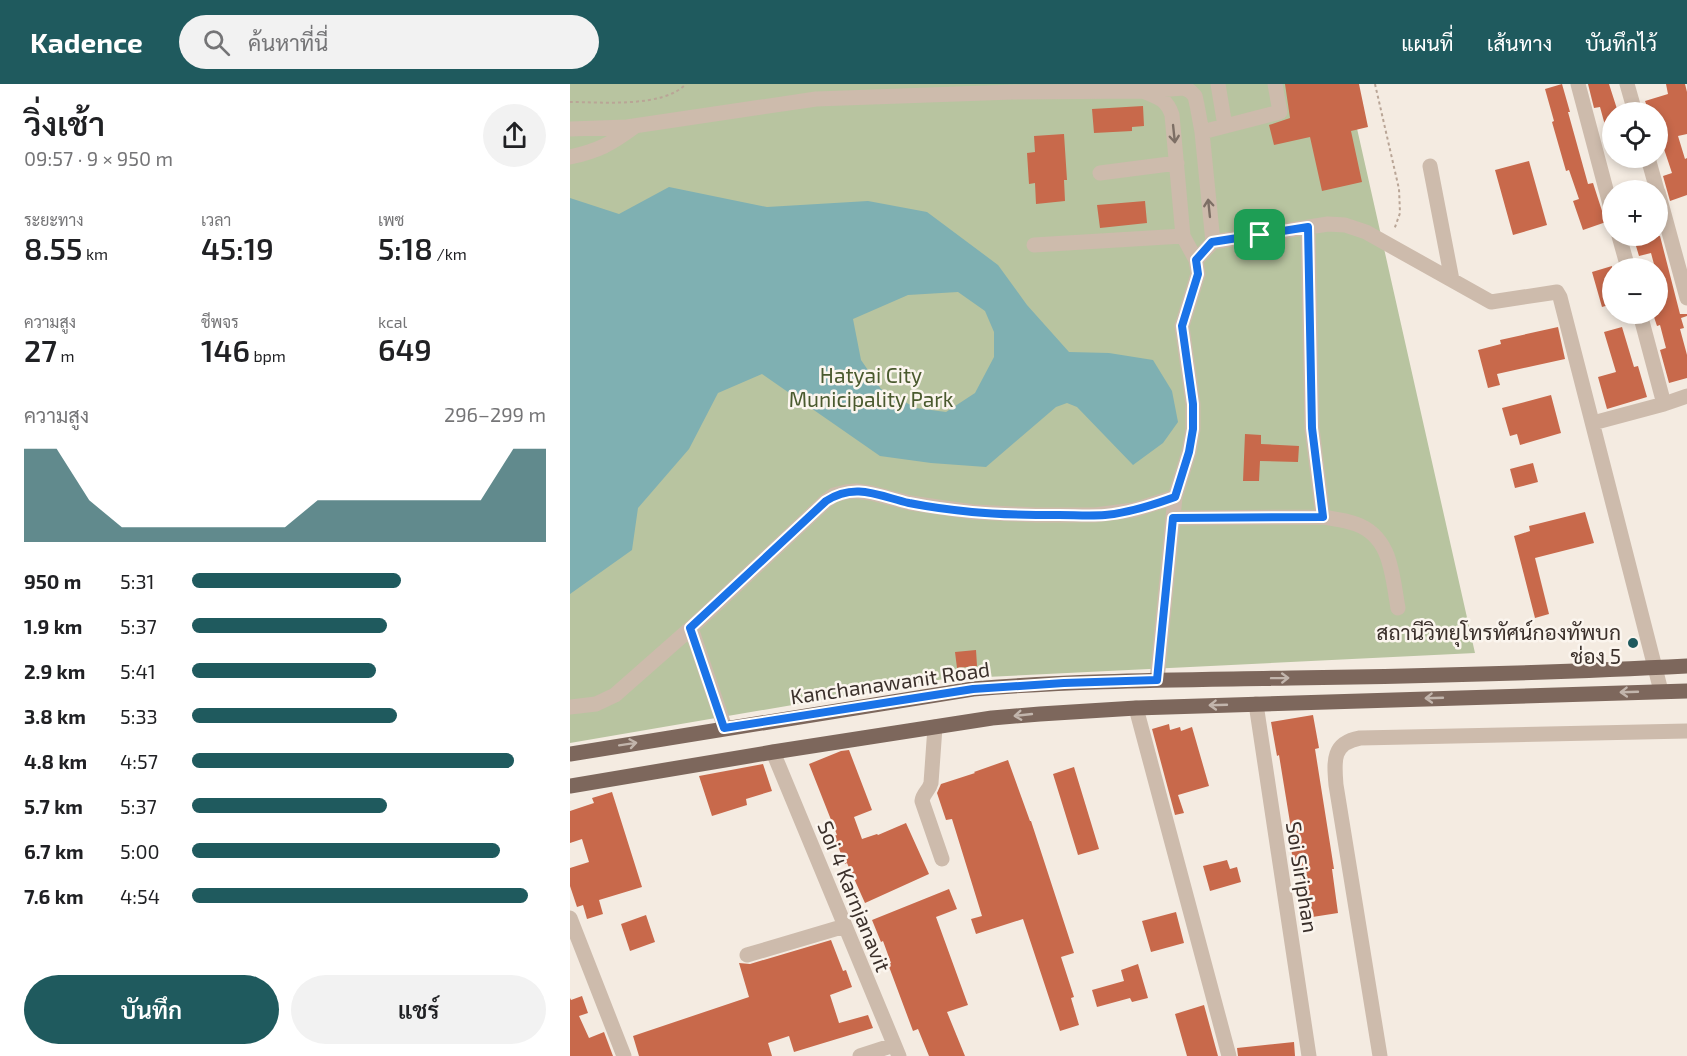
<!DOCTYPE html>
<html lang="th">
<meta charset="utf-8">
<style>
body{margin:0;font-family:"Exo 2",Sarabun,sans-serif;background:#f2f2f2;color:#202124;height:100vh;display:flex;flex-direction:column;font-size:22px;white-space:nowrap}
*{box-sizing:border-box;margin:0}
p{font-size:20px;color:#757577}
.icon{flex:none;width:33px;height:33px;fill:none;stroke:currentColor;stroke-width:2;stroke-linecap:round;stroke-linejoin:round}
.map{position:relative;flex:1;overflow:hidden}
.panel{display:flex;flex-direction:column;background:#fff;width:570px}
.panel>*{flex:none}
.tools{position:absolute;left:1032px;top:18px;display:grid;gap:12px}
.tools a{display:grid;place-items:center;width:66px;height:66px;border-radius:50%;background:#fff;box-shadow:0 3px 9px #0003;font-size:30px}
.pin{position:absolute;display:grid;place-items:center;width:51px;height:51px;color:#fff;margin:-26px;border-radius:12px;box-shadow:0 3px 9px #0006}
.round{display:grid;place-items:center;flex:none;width:63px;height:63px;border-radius:32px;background:#f2f2f2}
.summary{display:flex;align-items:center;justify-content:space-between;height:102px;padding:0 24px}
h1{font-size:33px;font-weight:600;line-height:45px}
.figures{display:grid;grid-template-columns:repeat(3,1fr);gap:9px;height:102px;padding:6px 24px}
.figures div{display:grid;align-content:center}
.figures b{font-size:30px;font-weight:600}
.figures small{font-size:16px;font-weight:400}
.figures p{font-size:16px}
.chart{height:168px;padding:12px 24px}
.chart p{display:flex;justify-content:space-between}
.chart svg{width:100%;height:108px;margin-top:6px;fill:#1f5a5e;opacity:.7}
.action{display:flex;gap:12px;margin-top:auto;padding:12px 24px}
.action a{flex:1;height:69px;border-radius:36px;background:#1f5a5e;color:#fff;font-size:24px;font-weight:600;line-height:69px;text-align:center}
.action a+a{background:#f2f2f2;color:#202124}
ul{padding:0 24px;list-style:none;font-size:20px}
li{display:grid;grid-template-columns:96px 72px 1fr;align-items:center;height:45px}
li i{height:15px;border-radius:8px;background:#1f5a5e}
header{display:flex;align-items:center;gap:36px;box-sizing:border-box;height:84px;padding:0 30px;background:#1f5a5e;color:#fff}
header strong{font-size:28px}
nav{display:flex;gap:33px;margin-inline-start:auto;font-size:21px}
.search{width:420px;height:54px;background:#f2f2f2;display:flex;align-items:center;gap:15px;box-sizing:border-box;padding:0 21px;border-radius:33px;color:#757577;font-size:22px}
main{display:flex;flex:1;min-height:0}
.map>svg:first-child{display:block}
.green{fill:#b8c4a0}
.water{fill:#7fb0b2;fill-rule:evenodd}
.building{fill:#c8694b}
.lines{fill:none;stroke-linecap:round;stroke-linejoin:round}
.path{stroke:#b9a596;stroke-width:2;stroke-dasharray:3 3;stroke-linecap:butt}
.minor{stroke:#cdbbac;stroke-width:15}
.major{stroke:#7d675c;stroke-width:15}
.oneway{stroke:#7d6f65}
.oneway2{stroke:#c2b5ac}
.route-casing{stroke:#fff;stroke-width:12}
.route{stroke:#1a73e8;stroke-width:8}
.poi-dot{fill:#1f5a5e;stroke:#fbf5ee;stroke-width:2}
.labels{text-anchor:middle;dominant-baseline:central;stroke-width:5;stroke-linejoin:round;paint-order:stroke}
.park-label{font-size:21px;fill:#4a5a2e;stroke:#fbf5ee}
.poi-label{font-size:21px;fill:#3b302b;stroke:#fbf5ee;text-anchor:end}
.street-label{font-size:21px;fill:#3b302b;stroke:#fbf5ee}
</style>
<header>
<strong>Kadence</strong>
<div class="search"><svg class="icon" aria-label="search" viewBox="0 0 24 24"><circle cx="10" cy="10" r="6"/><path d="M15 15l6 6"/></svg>ค้นหาที่นี่</div>
<nav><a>แผนที่</a><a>เส้นทาง</a><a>บันทึกไว้</a></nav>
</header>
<main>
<section class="panel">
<div class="summary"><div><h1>วิ่งเช้า</h1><p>09:57 · 9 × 950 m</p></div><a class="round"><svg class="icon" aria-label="share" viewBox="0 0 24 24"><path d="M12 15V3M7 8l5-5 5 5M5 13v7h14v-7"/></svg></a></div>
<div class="figures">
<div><p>ระยะทาง</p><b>8.55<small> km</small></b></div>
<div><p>เวลา</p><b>45:19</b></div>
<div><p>เพซ</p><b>5:18<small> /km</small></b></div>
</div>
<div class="figures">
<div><p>ความสูง</p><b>27<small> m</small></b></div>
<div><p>ชีพจร</p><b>146<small> bpm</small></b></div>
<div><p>kcal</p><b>649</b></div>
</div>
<div class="chart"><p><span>ความสูง</span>296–299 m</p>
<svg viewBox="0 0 160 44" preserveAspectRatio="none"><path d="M0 44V6L10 6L20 27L30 38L40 38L50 38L60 38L70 38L80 38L90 27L100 27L110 27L120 27L130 27L140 27L150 6L160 6V44z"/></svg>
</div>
<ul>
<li><b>950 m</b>5:31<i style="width:59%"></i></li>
<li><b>1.9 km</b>5:37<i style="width:55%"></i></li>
<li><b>2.9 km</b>5:41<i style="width:52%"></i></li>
<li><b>3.8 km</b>5:33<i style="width:58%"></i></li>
<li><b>4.8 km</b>4:57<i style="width:91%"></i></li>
<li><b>5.7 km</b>5:37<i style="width:55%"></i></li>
<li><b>6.7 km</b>5:00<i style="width:87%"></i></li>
<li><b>7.6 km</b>4:54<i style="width:95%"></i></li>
</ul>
<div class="action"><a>บันทึก</a><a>แชร์</a></div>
</section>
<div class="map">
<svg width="1117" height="972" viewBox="0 0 1117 972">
<rect width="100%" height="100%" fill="#f4ebe1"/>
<!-- green -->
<path class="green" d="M0 0H777L905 569 374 595 0 659Z"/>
<!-- water -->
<path class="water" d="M99 103 197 123 298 117 357 128 428 181 457 221 499 268 539 269 583 276 602 307 608 338 593 359 563 381 507 323 497 319 486 323 416 383 361 379 310 372 192 290 148 309 119 365 68 424 62 466 0 510V114L49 130ZM388 208 415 227 424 248V273L405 309 376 328 346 324 311 305 291 276 283 235 338 211Z"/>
<!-- building -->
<path class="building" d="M715 0H789L798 43 781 47 792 98 752 107 740 53 704 61 699 41 720 34Z
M992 0 1000 28H998L1018 100 1023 99 1033 130 1036 138 1013 146 1003 117 1009 115 999 86 996 87 982 38 984 37 975 5Z
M1018 0H1039L1048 28H1042V55L1039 56 1030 23 1024 24Z
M1096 0H1115L1117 8V50L1108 52 1115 75 1117 74V111L1100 117 1093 92 1102 89 1091 56 1088 57V28H1079L1075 17 1098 10Z
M573 22 574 42 562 43V47L524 49 522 25Z
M494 50 497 96H494L495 117 466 120 465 99 459 100 457 69 465 68 464 52Z
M959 77 977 141 943 151 925 86Z
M575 117 577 139 530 144 527 121Z
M1063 152H1090L1110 230H1117V232L1111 234 1114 244 1110 245 1117 271V294L1099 299 1090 266 1096 264 1090 241 1087 242 1083 230H1088V210L1093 209 1088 192V184H1085L1081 169 1069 172Z
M1042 182V220L1032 223 1022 188Z
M988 243 995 275 927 290 930 301 918 304 908 266 931 260 930 256Z
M1052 243 1064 283 1068 282 1077 313 1037 325 1028 293 1046 288 1034 248Z
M981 311 991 349 950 361 947 350 940 352 932 324Z
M675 350 691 351V360L729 362 728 378 690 377 689 397H673Z
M963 379 968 398 945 404 940 385Z
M1015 428 1024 459 965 474 979 530 965 534 944 452 960 447 959 442Z
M406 566 407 582 387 584 385 568Z
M743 631 749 664 745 665 764 785H762L768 829 736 834 730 790H725L721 764 724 763 709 671 707 672 701 638Z
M599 640 600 646 610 643 611 647 622 643 639 702 608 711 614 729 605 731 582 645Z
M279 666 302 726 284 733 292 755 307 750 308 751 336 739 359 790 295 819 277 779 275 780 264 752 267 751 239 680 271 667Z
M438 676 460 737H461L504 869 491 873 504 913 501 914 509 941 490 947 453 835 406 850 401 835 412 832 382 735 376 736 367 709 371 700 405 689 404 688Z
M193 680 202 707 176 715 177 721 142 732 129 692Z
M504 683 529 765 508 771 483 690Z
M42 708 72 803 29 816 33 830 17 835 13 821 7 823 0 802V784L19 778 12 755 0 759V727L24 719 22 714Z
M657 776 660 785 667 783 671 798 640 807 633 782Z
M379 805 387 825 366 833 398 921 377 928 395 972H359L348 945 343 947 318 880 321 879 313 857 311 858 302 836Z
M606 828 614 859 581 868 572 837Z
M76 831 85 858 60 867 51 840Z
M261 856 273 887 276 886 282 903 260 911 269 939 298 931 303 944 224 968 219 952 198 959 202 972H69L63 952 179 913 169 879 180 880Z
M568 880 578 914 562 918 560 914 527 923 522 906 554 897 551 886Z
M12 912 18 929 9 932 19 954 34 948 43 972H0V914L1 916Z
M634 921 648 972H617L605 930Z
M724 958 725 972H668L667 964Z"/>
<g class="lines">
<!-- path -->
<path class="path" d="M805 0 829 105 830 129 824 146
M0 18C32 18 93 24 116 0"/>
<!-- minor -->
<path class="minor" d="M648 0 655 42
M1008 0 1042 128
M1057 0 1065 28
M573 7C588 13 597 15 602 31L613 152 626 176 628 190 612 242 623 320V345L619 368 605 413 587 596
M0 45 57 43 246 15 443 8 573 7 614 4 620 7 625 12 627 21 632 48 643 158 626 176
M632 48 710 28 705 0
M0 73C28 67 41 60 64 43
M1078 74 1087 106
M860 82 882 196
M530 89 607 79
M1088 108 1117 214
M1049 152 1058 184
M643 158 758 140 775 141 796 148 921 218 987 208 990 213 1091 607
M464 161 613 152
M1070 230 1094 320
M1023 339 1094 320 1117 312
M753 433C764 435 775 436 786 440 822 453 822 492 828 524
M603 434 753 433 742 344 738 143
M121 544 155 644
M686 620 739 972
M0 623 26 620 45 611 121 544 256 417 264 411 276 408 286 407 301 409 340 419 403 428 466 431H525L564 426 605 413
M566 624 659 972
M365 643 361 699C359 707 353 709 352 717L372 775
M203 668 329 972
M0 834 54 972
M177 871 275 842
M290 972 324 961
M810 972 766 701C764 677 762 659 790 654L1117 647"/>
<!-- major -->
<path class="major" d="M0 670 403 605C509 596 615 596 721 594 853 592 985 589 1117 582
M0 702 203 668 422 634 470 630 566 624 1117 607"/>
</g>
<!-- one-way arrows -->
<defs><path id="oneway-shaft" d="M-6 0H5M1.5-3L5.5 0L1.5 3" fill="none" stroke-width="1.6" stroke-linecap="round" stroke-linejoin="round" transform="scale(1.5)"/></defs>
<g class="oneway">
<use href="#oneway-shaft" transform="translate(604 50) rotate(84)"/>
<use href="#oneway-shaft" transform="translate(639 124) rotate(-96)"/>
</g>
<g class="oneway2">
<use href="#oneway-shaft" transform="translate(710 594) rotate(-1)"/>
<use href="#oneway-shaft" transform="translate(1059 608) rotate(178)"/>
<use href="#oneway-shaft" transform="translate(864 614) rotate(178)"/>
<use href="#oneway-shaft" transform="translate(648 621) rotate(178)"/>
<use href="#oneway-shaft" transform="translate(453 631) rotate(174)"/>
<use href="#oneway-shaft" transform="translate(58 660) rotate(-9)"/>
</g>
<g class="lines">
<defs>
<path id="route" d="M738 143 742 344 753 433 603 434 587 596 494 599 403 605 154 644 120 544 256 417C285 398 309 412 339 419 359 423 381 426 402 428 431 431 460 431 489 431 504 431 520 432 535 431 559 429 583 421 605 413L619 368 623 345V320L612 242 628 190 626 176 642 158Z"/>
</defs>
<!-- route casing -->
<use href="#route" class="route-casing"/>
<!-- route -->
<use href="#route" class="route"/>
</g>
<!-- markers -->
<circle class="poi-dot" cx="1063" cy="559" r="6"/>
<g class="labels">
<!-- park labels -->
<g class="park-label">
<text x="301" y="290">Hatyai City<tspan x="301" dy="24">Municipality Park</tspan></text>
</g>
<!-- poi labels -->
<g class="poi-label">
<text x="1051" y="547">สถานีวิทยุโทรทัศน์กองทัพบก<tspan x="1051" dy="24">ช่อง 5</tspan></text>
</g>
<!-- street labels -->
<g class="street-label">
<text transform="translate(320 598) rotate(-8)">Kanchanawanit Road</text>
<text transform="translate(733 793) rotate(81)">Soi Siriphan</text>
<text transform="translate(285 812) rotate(68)">Soi 4 Karnjanavit</text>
</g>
</g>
</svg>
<div class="tools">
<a><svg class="icon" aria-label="locate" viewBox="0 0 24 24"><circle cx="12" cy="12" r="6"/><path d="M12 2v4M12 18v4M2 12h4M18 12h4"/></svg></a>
<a>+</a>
<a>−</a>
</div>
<div class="pin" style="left:690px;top:151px;background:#1e9e55"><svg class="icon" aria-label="arrive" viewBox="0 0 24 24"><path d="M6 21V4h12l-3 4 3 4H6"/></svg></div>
</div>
</main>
